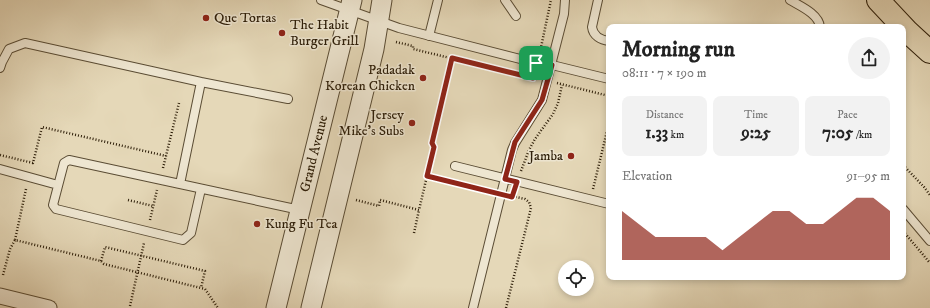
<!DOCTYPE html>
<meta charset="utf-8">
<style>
body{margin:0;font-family:"IM FELL DW Pica",serif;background:#f2f2f2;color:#222;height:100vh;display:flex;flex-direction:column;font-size:15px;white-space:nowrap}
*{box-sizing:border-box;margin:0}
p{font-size:13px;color:#767676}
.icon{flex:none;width:22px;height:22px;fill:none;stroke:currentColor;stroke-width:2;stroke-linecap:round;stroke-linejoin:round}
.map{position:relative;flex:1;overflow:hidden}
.drawer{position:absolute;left:606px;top:24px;width:300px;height:256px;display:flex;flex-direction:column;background:#fff;border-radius:8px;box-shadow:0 2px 6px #0003}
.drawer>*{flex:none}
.controls{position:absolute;left:558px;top:260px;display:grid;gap:8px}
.controls a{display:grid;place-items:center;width:36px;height:36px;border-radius:50%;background:#fff;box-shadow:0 2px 6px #0003;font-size:20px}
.pin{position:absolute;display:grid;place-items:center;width:34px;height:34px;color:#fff;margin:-17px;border-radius:8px;box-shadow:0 2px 6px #0006}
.round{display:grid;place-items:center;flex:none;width:42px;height:42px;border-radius:21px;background:#f2f2f2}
.summary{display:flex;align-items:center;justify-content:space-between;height:68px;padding:0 16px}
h1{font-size:22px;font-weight:800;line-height:30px}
.figures{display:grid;grid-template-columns:repeat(3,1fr);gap:6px;height:68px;padding:4px 16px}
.figures div{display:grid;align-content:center;border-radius:8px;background:#f2f2f2;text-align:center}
.figures b{font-size:17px;font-weight:800}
.figures small{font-size:11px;font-weight:400}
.figures p{font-size:11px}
.chart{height:112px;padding:8px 16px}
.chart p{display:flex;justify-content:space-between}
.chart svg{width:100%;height:72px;margin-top:4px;fill:#8f2418;opacity:.7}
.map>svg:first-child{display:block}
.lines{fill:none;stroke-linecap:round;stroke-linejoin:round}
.service-casing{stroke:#5a4c34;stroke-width:10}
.minor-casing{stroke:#5a4c34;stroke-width:17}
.tertiary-casing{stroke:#5a4c34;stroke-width:21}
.motorway-casing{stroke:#2c1d08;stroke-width:24}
.path{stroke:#2c1d08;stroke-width:2.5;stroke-dasharray:1 2;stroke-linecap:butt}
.service{stroke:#eee6d1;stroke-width:8}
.minor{stroke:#eee6d1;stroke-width:15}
.tertiary{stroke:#eee6d1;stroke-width:19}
.motorway{stroke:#e5d8b8;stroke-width:22}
.route-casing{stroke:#fff;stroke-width:8}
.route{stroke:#8f2418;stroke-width:5}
.poi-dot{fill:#8f2418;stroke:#eee6d1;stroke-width:1.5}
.labels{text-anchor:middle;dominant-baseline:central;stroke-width:3;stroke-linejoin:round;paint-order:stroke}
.poi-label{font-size:14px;fill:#2c1d08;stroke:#eee6d1;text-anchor:start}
.street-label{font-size:14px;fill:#2c1d08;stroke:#eee6d1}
</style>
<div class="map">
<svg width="930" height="308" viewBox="0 0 930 308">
<rect width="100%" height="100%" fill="#e5d8b8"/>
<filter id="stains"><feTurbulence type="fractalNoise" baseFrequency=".005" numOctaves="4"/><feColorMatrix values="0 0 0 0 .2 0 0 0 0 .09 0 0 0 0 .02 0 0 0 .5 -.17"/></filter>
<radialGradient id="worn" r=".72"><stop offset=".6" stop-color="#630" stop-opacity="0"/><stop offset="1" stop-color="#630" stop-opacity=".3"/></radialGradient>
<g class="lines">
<defs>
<path id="service" d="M321 0 399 28 536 63 552 65 609 79
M505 0 516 16
M598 0 592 27C593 36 601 40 609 41
M790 0C800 6 819 14 820 27
M429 36 438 0
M0 68 2 62 9 49 25 43 201 82
M288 99 201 82 180 184 300 210
M455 166 609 204
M0 169 58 185
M180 184 69 160 64 163 53 205 56 209 183 240 191 233 201 189
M903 209 930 241
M473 308 512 150 515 143 542 100 564 14 565 0"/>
<path id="minor" d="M0 296 49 308"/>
<g id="tertiary">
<path id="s1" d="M276 308 352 0"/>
<path d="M311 308 374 49 382 0"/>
</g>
<path id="motorway" d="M878 0 908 32 930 52"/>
</defs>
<!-- service casing -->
<use href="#service" class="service-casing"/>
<!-- minor casing -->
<use href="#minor" class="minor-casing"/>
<!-- tertiary casing -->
<use href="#tertiary" class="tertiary-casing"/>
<!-- motorway casing -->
<use href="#motorway" class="motorway-casing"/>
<!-- path -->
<path class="path" d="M396 42 413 46V49L537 79
M540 52 551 0
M557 83 609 96
M0 155 33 163 42 127 166 156
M903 165 924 187 930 195
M163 168 179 103
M521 171 529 150 535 139 553 114 558 103 562 85
M427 176 434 147 432 143 451 58
M26 189 15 240 101 261 104 264 205 289 218 308
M593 189 609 123
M128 200 153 206
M356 200 379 206 380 200 419 210 427 176 490 191
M150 220 157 190
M903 231 930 263
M414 233 419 210
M101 261 105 247 205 271 201 288
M3 275 10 249 15 240
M130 306 144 243
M506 308 531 208 529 202 525 199 512 196"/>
<!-- service -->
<use href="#service" class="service"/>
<!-- minor -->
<use href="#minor" class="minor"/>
<!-- tertiary -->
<use href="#tertiary" class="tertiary"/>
<!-- motorway -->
<use href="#motorway" class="motorway"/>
</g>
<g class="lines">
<defs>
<path id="route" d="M452 58 533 78 536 63 552 65 542 100 515 142 505 179 517 182 512 197 427 176 434 147 432 143Z"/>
</defs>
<!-- route casing -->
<use href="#route" class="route-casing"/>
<!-- route -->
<use href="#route" class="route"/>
</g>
<!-- markers -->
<g class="poi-dot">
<circle cx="206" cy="18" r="4"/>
<circle cx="282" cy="33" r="4"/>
<circle cx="423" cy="78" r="4"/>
<circle cx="412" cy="123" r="4"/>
<circle cx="571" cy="156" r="4"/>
<circle cx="257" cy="224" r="4"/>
</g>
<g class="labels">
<!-- poi labels -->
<g class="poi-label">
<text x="214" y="18">Que Tortas</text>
<text x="290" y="25">The Habit<tspan x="290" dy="16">Burger Grill</tspan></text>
<text x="415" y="70" text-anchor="end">Padadak<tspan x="415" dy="16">Korean Chicken</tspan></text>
<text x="404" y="115" text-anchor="end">Jersey<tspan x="404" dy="16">Mike's Subs</tspan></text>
<text x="563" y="156" text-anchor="end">Jamba</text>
<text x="265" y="224">Kung Fu Tea</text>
</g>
<!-- street labels -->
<g class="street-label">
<text stroke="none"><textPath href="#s1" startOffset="159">Grand Avenue</textPath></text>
</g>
</g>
<rect width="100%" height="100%" filter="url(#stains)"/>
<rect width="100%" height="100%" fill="url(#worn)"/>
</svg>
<div class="controls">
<a><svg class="icon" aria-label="locate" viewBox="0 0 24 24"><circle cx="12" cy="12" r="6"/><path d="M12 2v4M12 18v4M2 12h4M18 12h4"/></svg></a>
</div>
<div class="pin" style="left:536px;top:63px;background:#1e9e55"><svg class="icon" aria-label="arrive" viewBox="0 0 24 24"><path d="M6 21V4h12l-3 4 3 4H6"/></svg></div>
<section class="drawer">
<div class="summary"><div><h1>Morning run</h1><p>08:11 · 7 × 190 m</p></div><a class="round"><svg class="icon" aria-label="share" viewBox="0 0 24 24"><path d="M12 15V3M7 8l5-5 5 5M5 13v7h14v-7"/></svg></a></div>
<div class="figures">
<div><p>Distance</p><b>1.33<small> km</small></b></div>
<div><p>Time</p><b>9:25</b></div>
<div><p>Pace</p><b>7:05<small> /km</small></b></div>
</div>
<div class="chart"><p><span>Elevation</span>91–95 m</p>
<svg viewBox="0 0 160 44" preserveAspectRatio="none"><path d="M0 44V14L10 22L20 30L30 30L40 30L50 30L60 38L70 30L80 22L90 14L100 14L110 22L120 22L130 14L140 6L150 6L160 14V44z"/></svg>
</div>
</section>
</div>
